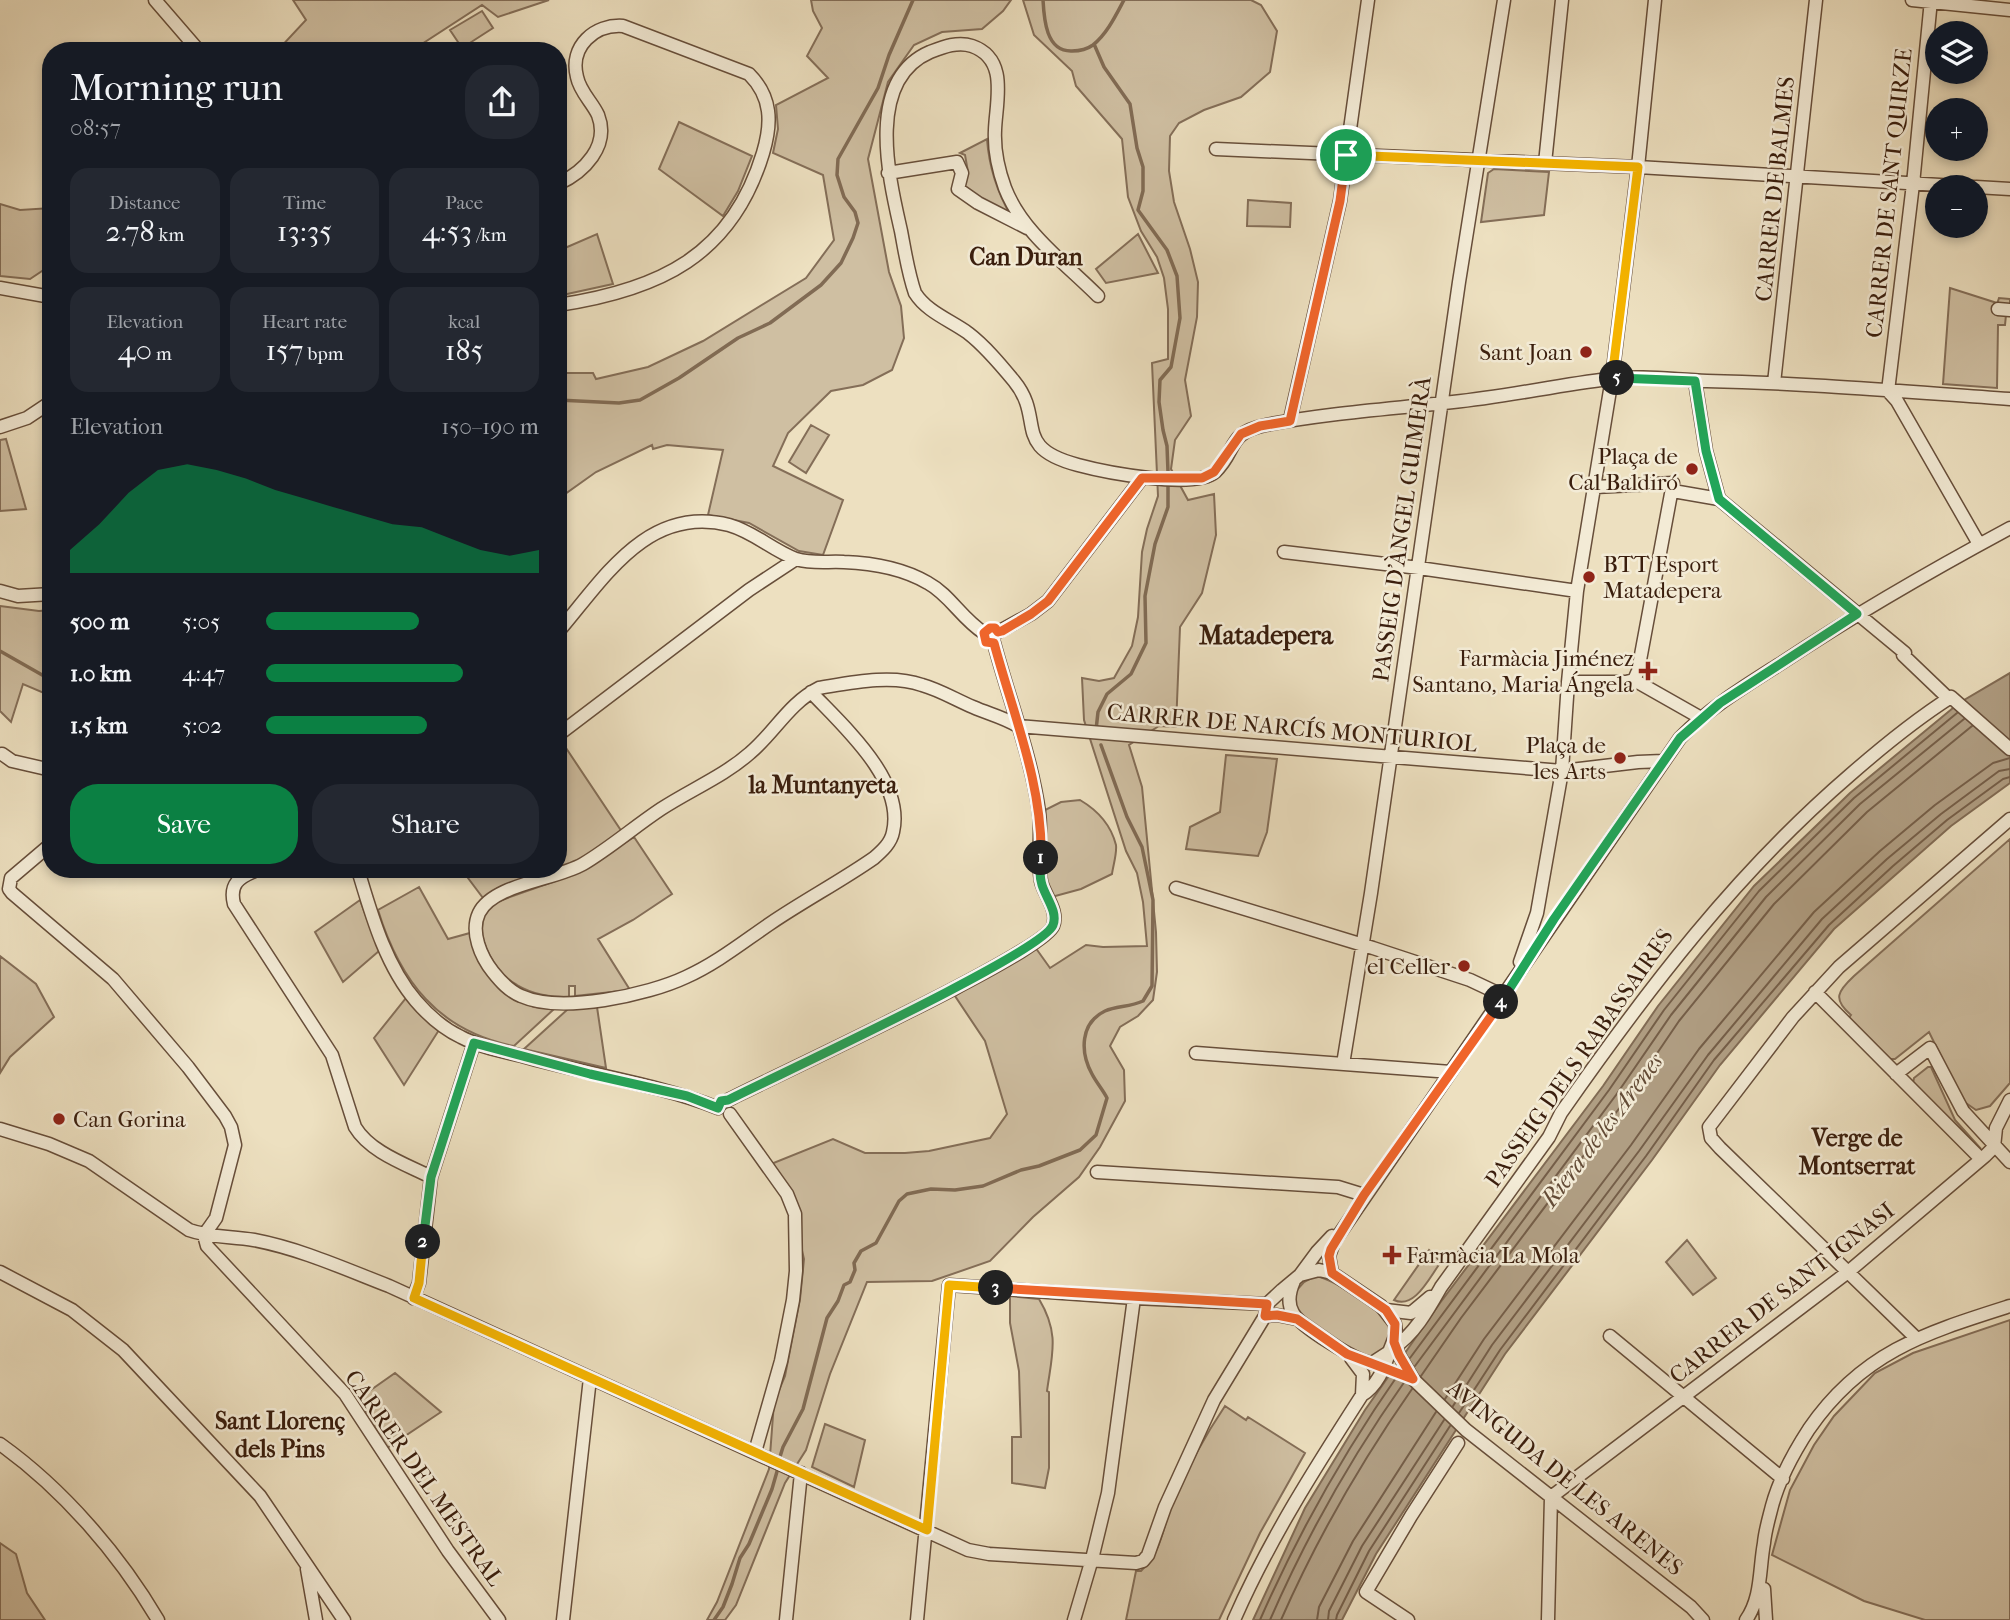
<!DOCTYPE html>
<meta charset="utf-8">
<style>
body{margin:0;font-family:"IM FELL French Canon",serif;background:#242831;color:#f1f3f6;height:100vh;display:flex;flex-direction:column;font-size:26px;white-space:nowrap}
*{box-sizing:border-box;margin:0}
p{font-size:23px;color:#9ea1a6}
.icon{flex:none;width:38px;height:38px;fill:none;stroke:currentColor;stroke-width:2;stroke-linecap:round;stroke-linejoin:round}
.map{position:relative;flex:1;overflow:hidden}
.drawer{position:absolute;left:42px;top:42px;width:525px;height:836px;display:flex;flex-direction:column;background:#171b24;border-radius:28px;box-shadow:0 4px 10px #0003}
.drawer>*{flex:none}
.buttons{position:absolute;left:1925px;top:21px;display:grid;gap:14px}
.buttons a{display:grid;place-items:center;width:63px;height:63px;border-radius:50%;background:#171b24;box-shadow:0 4px 10px #0003;font-size:35px}
.pin{position:absolute;display:grid;place-items:center;width:60px;height:60px;color:#fff;margin:-30px;border:4px solid #fff;border-radius:50%;box-shadow:0 2px 7px #0007}
.km{position:absolute;width:35px;height:35px;margin:-18px;border-radius:50%;background:#222;color:#fff;font-size:19px;line-height:35px;text-align:center}
.round{display:grid;place-items:center;flex:none;width:74px;height:74px;border-radius:28px;background:#242831}
.overview{display:flex;align-items:center;justify-content:space-between;height:119px;padding:0 28px}
h1{font-size:38px;font-weight:600;line-height:52px}
.stats{display:grid;grid-template-columns:repeat(3,1fr);gap:10px;height:119px;padding:7px 28px}
.stats div{display:grid;align-content:center;border-radius:18px;background:#242831;text-align:center}
.stats b{font-size:30px;font-weight:600}
.stats small{font-size:19px;font-weight:400}
.stats p{font-size:19px}
.chart{height:196px;padding:14px 28px}
.chart p{display:flex;justify-content:space-between}
.chart svg{width:100%;height:126px;margin-top:7px;fill:#0b8043;opacity:.7}
.primary-button{display:flex;gap:14px;margin-top:auto;padding:14px 28px}
.primary-button a{flex:1;height:80px;border-radius:28px;background:#0b8043;color:#fff;font-size:28px;font-weight:600;line-height:80px;text-align:center}
.primary-button a+a{background:#242831;color:#f1f3f6}
ul{padding:0 28px;list-style:none;font-size:23px}
li{display:grid;grid-template-columns:112px 84px 1fr;align-items:center;height:52px}
li i{height:18px;border-radius:9px;background:#0b8043}
.map>svg:first-child{display:block}
.green{fill:#cfbfa2;stroke:#846e58;stroke-width:2}
.water{fill:#b09e83;stroke:#816b54;stroke-width:2}
.lines{fill:none;stroke-linecap:round;stroke-linejoin:round}
.shore{stroke:#755e48;stroke-width:2}
.stream{stroke:#816b54;stroke-width:3.5}
.minor-casing{stroke:#674e3a;stroke-width:15}
.minor{stroke:#f3ebd6;stroke-width:12}
.split-1-casing{stroke:#fff;stroke-width:14}
.split-2-casing{stroke:#fff;stroke-width:14}
.split-3-casing{stroke:#fff;stroke-width:14}
.split-4-casing{stroke:#fff;stroke-width:14}
.split-5-casing{stroke:#fff;stroke-width:14}
.split-6-casing{stroke:#fff;stroke-width:14}
.split-1{stroke:#f0652b;stroke-width:9}
.split-2{stroke:#22a559;stroke-width:9}
.split-3{stroke:#f5b400;stroke-width:9}
.split-4{stroke:#f0652b;stroke-width:9}
.split-5{stroke:#22a559;stroke-width:9}
.split-6{stroke:#f5b400;stroke-width:9}
.poi-dot{fill:#8f2418;stroke:#f3ebd6;stroke-width:2.5}
.labels{text-anchor:middle;dominant-baseline:central;stroke-width:5;stroke-linejoin:round;paint-order:stroke}
.street-label{font-size:23px;fill:#3a1e0d;stroke:#f3ebd6}
.poi-label{font-size:23px;fill:#3a1e0d;stroke:#f3ebd6;text-anchor:end}
.neighbourhood-label{font-size:24px;font-weight:bold;fill:#3a1e0d;stroke:#f3ebd6}
.water-label{font-size:24px;font-style:italic;fill:#634b36;stroke:#f3ebd6}
.quarter-label{font-size:26px;font-weight:bold;fill:#3a1e0d;stroke:#f3ebd6}
</style>
<div class="map">
<svg width="2010" height="1620" viewBox="0 0 2010 1620">
<rect width="100%" height="100%" fill="#ede0c0"/>
<filter id="stains"><feTurbulence type="fractalNoise" baseFrequency=".00286" numOctaves="4"/><feColorMatrix values="0 0 0 0 .2 0 0 0 0 .09 0 0 0 0 .02 0 0 0 .5 -.17"/></filter>
<radialGradient id="worn" r=".72"><stop offset=".6" stop-color="#630" stop-opacity="0"/><stop offset="1" stop-color="#630" stop-opacity=".3"/></radialGradient>
<!-- green -->
<path class="green" d="M293 0H549L498 17 482 5 411 51H277L306 20Z
M811 0H1011L1003 11 982 29 942 32 914 45 888 82 868 159 889 272 901 306 904 338 892 370 863 385 831 391 788 433 773 466 843 500 823 555 799 551 749 523 708 515 723 450 667 445 653 449 652 445 596 472 558 499V373H593L596 379 648 367 703 341 806 278 834 240 823 175 773 153 778 129 776 105 828 78 807 56 822 28 813 11Z
M1023 0H1251L1261 5 1277 31 1270 72 1241 97 1204 110 1179 123 1170 136 1169 171 1174 202 1190 249 1198 282 1197 317 1185 380 1191 416 1175 440 1171 469 1188 500 1214 494 1216 535 1202 593 1180 627 1176 727 1159 726 1129 745 1142 787 1156 932 1157 972 1153 1000 1138 1016 1120 1027 1110 1046 1124 1070 1125 1101 1100 1147 1079 1177 1033 1217 990 1261 932 1281 867 1282 830 1374 806 1450 785 1483 736 1605 725 1620H707L717 1602 769 1469 774 1402 785 1376 800 1299 804 1259 794 1217 766 1166 833 1139 865 1153H905L929 1151 990 1138 1007 1114 985 1041 955 996 1035 947 1050 968 1086 945 1103 947 1147 946 1143 902 1137 873 1126 851 1084 720 1082 678 1099 681 1114 678 1132 646 1138 617 1142 552 1147 529 1158 496 1152 363 1168 359V309L1164 278 1157 257 1141 231 1128 197 1122 139 1076 86 1072 71 1034 35Z
M482 11 493 28 462 48 450 30Z
M679 122 752 156 738 191 723 216 659 169Z
M987 139C989 167 997 192 1011 216L962 188 968 172 965 155 960 153Z
M1494 169 1549 172 1544 215 1481 222 1488 173Z
M1248 200 1291 203 1290 227 1247 226Z
M0 204 20 210 51 208V265L30 279 0 276Z
M597 234 613 284 558 296V251Z
M1138 234 1158 273 1106 283 1096 269Z
M1950 288 1997 303 1996 307 1999 298 2010 299V316L2006 315 2005 325H1998L1997 388 1943 384Z
M811 425 829 435 806 473 789 462Z
M6 439 26 509 0 511V440Z
M0 606 39 611 51 610V696L23 684 11 722 0 711Z
M562 742 622 832 579 860 558 870V745Z
M1226 755 1277 759 1267 832 1258 856 1186 849 1190 827 1220 812Z
M1080 800C1097 810 1111 825 1116 845 1117 854 1113 866 1112 874L1081 889 1048 898 1039 813 1061 802Z
M634 837 672 894 633 920 598 939 630 990 575 996V986H569V997C550 997 534 995 517 985 497 974 475 940 484 916 487 909 493 905 499 901L575 874Z
M2010 839V1083L1990 1106 1976 1110 1963 1101 1929 1032 1895 1059H1890L1848 1019 1851 1015C1832 999 1838 991 1854 976Z
M462 870H558L499 889 483 898Z
M419 887 448 939 470 933 519 1001 534 1007 554 1009 514 1046C438 1031 400 981 378 910Z
M360 900 379 951 343 982 315 932Z
M0 956 36 984 54 1017 10 1057 0 1073Z
M406 998 439 1030 404 1085 374 1038Z
M597 1007 606 1068 524 1049 568 1009Z
M1928 1067H1931L1955 1120 1981 1149 1913 1083 1914 1078Z
M1687 1240 1716 1278 1693 1295 1666 1262Z
M1429 1250 1441 1262C1430 1276 1415 1310 1394 1300Z
M1315 1276C1335 1279 1377 1309 1391 1325 1389 1341 1387 1349 1372 1357L1357 1353 1298 1312 1293 1298 1296 1291 1304 1282Z
M1010 1296 1039 1299C1060 1334 1052 1354 1047 1391L1049 1392V1468L1045 1488 1012 1483V1437H1021L1019 1371 1010 1323Z
M2010 1320V1620H1925L1864 1601 1772 1555 1790 1490 1814 1445 1834 1416 1875 1373 1913 1353Z
M395 1373 441 1412 387 1448 358 1399Z
M1225 1406 1246 1420 1248 1417 1305 1453 1260 1533 1219 1620H1126L1136 1571H1141C1164 1548 1161 1530 1173 1502 1187 1469 1204 1437 1225 1406Z
M825 1424 865 1440 854 1487 812 1467Z
M0 1543 16 1554 27 1593 45 1620H0Z"/>
<!-- water -->
<path class="water" d="M2010 673V783L1951 826 1834 929 1720 1065 1652 1160 1505 1354 1376 1554 1342 1620H1253L1305 1508 1365 1410 1440 1303 1603 1086 1658 1006 1754 886 1850 793 1959 703Z"/>
<g class="lines">
<!-- shore -->
<path class="shore" d="M1410 1358 1609 1090 1664 1010 1759 891 1854 798 1957 713
M1415 1366 1616 1095 1671 1015 1766 897 1860 804 1964 719
M1421 1376 1461 1318 1624 1102 1679 1021 1774 904 1867 812 1972 726
M1445 1399 1484 1339 1631 1145 1699 1049 1814 912 1880 851 1935 805 1993 763 2010 758
M1453 1406 1492 1345 1639 1151 1708 1055 1822 919 1887 859 1941 814 1999 771 2010 769
M1459 1413 1500 1350 1646 1156 1714 1060 1829 925 1893 866 1947 820 2003 779 2010 777
M1260 1620C1299 1531 1344 1452 1400 1372
M1270 1620C1307 1535 1352 1456 1405 1381
M1281 1620C1317 1538 1361 1462 1412 1389
M1317 1620 1319 1607 1353 1541 1436 1412
M1328 1620 1329 1611 1362 1546 1444 1420
M1336 1620 1337 1615 1369 1551 1450 1426"/>
<!-- stream -->
<path class="stream" d="M1043 0C1044 19 1046 52 1072 51 1080 51 1086 50 1093 45 1107 34 1116 15 1124 0
M1094 44 1104 67 1130 104 1137 148 1143 167V191L1138 210 1167 250 1177 276 1180 318 1171 367 1160 380 1159 402 1163 430 1167 446 1168 472
M558 400 619 403 640 400 679 378 738 338 770 323 821 285 841 263 853 238 858 223 855 212 844 197 837 175 838 159 878 88 889 55 913 0
M0 651 51 680
M1096 730 1098 712 1107 694 1131 674 1146 643 1145 596 1155 544 1168 507V485
M779 1460 783 1447 803 1409 827 1318 838 1301 844 1285 850 1282 855 1270 854 1263 861 1251 876 1243 899 1201 907 1194 931 1189 955 1190 983 1186 1021 1170 1039 1166 1080 1150 1096 1135 1107 1098C1103 1090 1096 1082 1092 1074 1080 1052 1080 1023 1105 1011 1117 1006 1130 1007 1143 1001L1152 986 1153 900 1142 847 1127 817 1101 745
M714 1620 723 1607 732 1584 740 1558 749 1544 772 1489 778 1468"/>
<defs>
<path id="minor" d="M155 0 199 51
M1912 0 2010 10
M1216 149 1638 167 1973 187
M1545 163 1562 0
M888 173 957 162 962 173 958 189 978 203 1027 228
M558 184C584 172 610 146 598 115 592 102 580 92 577 77 569 46 595 24 623 26L749 74C772 97 772 123 763 153 732 256 659 290 558 305
M1976 187 2010 189
M0 288 51 297
M1098 296C1065 263 1022 232 1005 188 998 169 994 150 995 130 996 101 1009 59 972 46 958 41 943 47 930 52 865 80 889 178 901 231 905 252 908 273 915 293 927 312 950 320 968 333 985 346 1000 364 1014 381 1046 420 1010 447 1078 465 1104 472 1195 490 1215 472 1238 450 1226 433 1266 425 1327 413 1391 409 1453 402 1505 397 1557 385 1609 379 1641 375 1675 380 1707 381 1808 383 1909 392 2010 399
M1998 309 2010 310
M1695 381 1706 451 1719 499 1905 653 1903 655 1949 699
M1774 383 1816 0
M1888 391 1913 184 1931 0
M1888 391 1897 401 1979 544
M1290 420 1340 201 1368 0
M0 427 27 418 51 402
M1595 487 1673 483 1638 671 1634 680
M1673 491 1719 499
M1284 552 1419 568 1577 591
M0 591 18 596 51 594
M558 632C603 580 647 504 729 525 754 532 772 550 796 559
M998 632 1031 614 1048 601 1142 478
M1568 682H1626L1634 680 1701 718
M811 692C843 726 905 780 893 832 891 843 882 851 874 858 841 881 805 900 771 923 743 942 717 963 686 977 648 995 561 1014 521 996 509 991 501 982 493 972 481 957 470 932 479 913 493 884 555 880 583 864 610 848 634 827 661 809 690 790 724 776 750 753 775 732 789 703 819 688 850 683 891 674 922 685 940 690 956 700 973 707 989 714 1003 717 1018 726L1562 771 1638 762 1663 761
M558 735 749 590 796 559C813 564 828 561 844 562 872 563 904 569 928 583 950 595 961 618 984 633
M2 754 12 761 51 770
M51 844 11 878 9 889 12 893 113 979 188 1067 225 1116 231 1127 235 1145 216 1218 204 1235 207 1246 345 1394 448 1551 499 1620
M257 870C239 877 229 884 234 904L332 1055 355 1127C370 1152 405 1164 431 1177
M358 870C371 913 385 965 416 1001 428 1015 444 1029 461 1037 480 1047 502 1051 522 1056 586 1074 657 1084 718 1108
M1176 888 1373 948 1470 980 1504 996
M1520 962 1537 913 1562 771 1568 682 1577 591 1612 378 1638 167 1655 0
M1815 992 1981 1159
M1196 1053 1451 1072
M1343 1064 1371 893 1459 282 1504 0
M1896 1074 1930 1048 1963 1111 2010 1162
M728 1100C772 1077 1043 953 1053 926 1059 910 1044 895 1041 881 1037 859 1042 835 1039 812 1031 755 1009 699 994 643
M730 1114 787 1194 795 1214 796 1271 793 1300 781 1361 755 1452
M0 1129 49 1144 89 1161 189 1230C211 1238 232 1236 254 1240 301 1249 345 1269 389 1286L968 1550 989 1554 1136 1563 1143 1561 1148 1555 1165 1507 1214 1400 1265 1316 1267 1304 1282 1290 1300 1275 1319 1270 1332 1273 1381 1306 1395 1324 1396 1334 1389 1352 1372 1363C1356 1361 1301 1327 1293 1313 1287 1303 1290 1290 1294 1281
M1097 1172 1338 1187 1364 1195
M0 1272 72 1310 123 1350 260 1496 344 1620
M1332 1273 1329 1256 1334 1242 1680 738C1710 707 1747 685 1783 662 1857 613 1932 570 2010 528
M1300 1275 1317 1252 1332 1236
M413 1298 419 1283 431 1177 474 1043
M1386 1310 1411 1313 1430 1297
M1265 1316 1277 1315 1297 1319
M1610 1336 1783 1479
M1916 1338 1720 1148 1711 1138 1709 1127 1793 1017 1839 967 2010 819
M1394 1342 1399 1355 1413 1379 1466 1430 1691 1607 1703 1620
M1392 1349C1414 1335 1428 1310 1441 1287L1549 1137 1561 1113C1647 990 1736 873 1850 775 1882 747 1915 720 1951 697L2010 749
M1351 1358 1363 1374 1362 1395
M0 1444C63 1489 119 1554 158 1620
M1551 1497 1848 1272 1985 1156 1994 1147 1996 1128 2010 1100
M307 1569 316 1620
M1764 1589 1766 1620
M563 1620 590 1378
M786 1620 801 1473
M917 1620 949 1285 1134 1298 1267 1304
M1074 1620 1092 1559 1108 1493 1134 1298
M1234 1620C1269 1540 1315 1468 1362 1395 1376 1387 1385 1368 1389 1352
M1408 1620 1366 1592 1411 1516 1458 1443
M1548 1620 1551 1497
M1746 1620C1762 1597 1759 1570 1764 1543 1765 1531 1769 1518 1772 1506 1779 1480 1794 1452 1809 1429 1862 1352 1925 1333 2010 1306"/>
</defs>
<!-- minor casing -->
<use href="#minor" class="minor-casing"/>
<!-- minor -->
<use href="#minor" class="minor"/>
</g>
<g class="lines">
<defs>
<path id="split-1" d="M1041 858C1043 785 1013 714 994 643L986 642 984 633 990 628H995L998 632 1002 631 1031 614 1048 601 1142 478H1202L1214 472 1241 434 1260 426 1290 421 1340 201 1346 155"/>
<path id="split-2" d="M423 1242 431 1177 474 1043 590 1074 687 1096 718 1108 721 1101 728 1100C771 1078 1044 952 1053 925 1058 912 1046 898 1042 885 1039 876 1040 867 1041 858"/>
<path id="split-3" d="M423 1242 419 1283 414 1298 927 1530 949 1285 996 1288"/>
<path id="split-4" d="M996 1288 1267 1304 1265 1316 1277 1315 1297 1319 1347 1354 1413 1379 1399 1355 1394 1342 1395 1324 1386 1310 1332 1273 1329 1256 1331 1249 1364 1195 1501 1002"/>
<path id="split-5" d="M1501 1002 1554 919 1680 738 1720 703 1857 614 1719 499 1706 451 1695 381 1617 378"/>
<path id="split-6" d="M1346 155 1638 167 1612 378H1617"/>
</defs>
<!-- split-1 casing -->
<use href="#split-1" class="split-1-casing"/>
<!-- split-2 casing -->
<use href="#split-2" class="split-2-casing"/>
<!-- split-3 casing -->
<use href="#split-3" class="split-3-casing"/>
<!-- split-4 casing -->
<use href="#split-4" class="split-4-casing"/>
<!-- split-5 casing -->
<use href="#split-5" class="split-5-casing"/>
<!-- split-6 casing -->
<use href="#split-6" class="split-6-casing"/>
<!-- split-1 -->
<use href="#split-1" class="split-1"/>
<!-- split-2 -->
<use href="#split-2" class="split-2"/>
<!-- split-3 -->
<use href="#split-3" class="split-3"/>
<!-- split-4 -->
<use href="#split-4" class="split-4"/>
<!-- split-5 -->
<use href="#split-5" class="split-5"/>
<!-- split-6 -->
<use href="#split-6" class="split-6"/>
</g>
<!-- markers -->
<g class="poi-dot">
<circle cx="1586" cy="352" r="7"/>
<circle cx="1692" cy="469" r="7"/>
<circle cx="1589" cy="577" r="7"/>
<path d="M1644.5 660.5h7v7h7v7h-7v7h-7v-7h-7v-7h7z"/>
<circle cx="1620" cy="758" r="7"/>
<circle cx="1464" cy="966" r="7"/>
<circle cx="59" cy="1119" r="7"/>
<path d="M1388.5 1244.5h7v7h7v7h-7v7h-7v-7h-7v-7h7z"/>
</g>
<g class="labels">
<!-- street labels -->
<g class="street-label">
<text transform="translate(1775 189) rotate(-84)">CARRER DE BALMES</text>
<text transform="translate(1889 193) rotate(-84)">CARRER DE SANT QUIRZE</text>
<text transform="translate(1402 529) rotate(-82)">PASSEIG D'ÀNGEL GUIMERÀ</text>
<text transform="translate(1292 728) rotate(5)">CARRER DE NARCÍS MONTURIOL</text>
<text transform="translate(1579 1058) rotate(-55)">PASSEIG DELS RABASSAIRES</text>
<text transform="translate(1782 1293) rotate(-38)">CARRER DE SANT IGNASI</text>
<text transform="translate(424 1478) rotate(55)">CARRER DEL MESTRAL</text>
<text transform="translate(1565 1478) rotate(39)">AVINGUDA DE LES ARENES</text>
</g>
<!-- poi labels -->
<g class="poi-label">
<text x="1572" y="352">Sant Joan</text>
<text x="1678" y="456">Plaça de<tspan x="1678" dy="26">Cal Baldiró</tspan></text>
<text x="1603" y="564" text-anchor="start">BTT Esport<tspan x="1603" dy="26">Matadepera</tspan></text>
<text x="1634" y="658">Farmàcia Jiménez<tspan x="1634" dy="26">Santano, Maria Ángela</tspan></text>
<text x="1606" y="745">Plaça de<tspan x="1606" dy="26">les Arts</tspan></text>
<text x="1450" y="966">el Celler</text>
<text x="73" y="1119" text-anchor="start">Can Gorina</text>
<text x="1406" y="1255" text-anchor="start">Farmàcia La Mola</text>
</g>
<!-- neighbourhood labels -->
<g class="neighbourhood-label">
<text x="1026" y="257">Can Duran</text>
<text x="823" y="785">la Muntanyeta</text>
<text x="1857" y="1138">Verge de<tspan x="1857" dy="28">Montserrat</tspan></text>
<text x="280" y="1421">Sant Llorenç<tspan x="280" dy="28">dels Pins</tspan></text>
</g>
<!-- water labels -->
<g class="water-label">
<text transform="translate(1602 1130) rotate(-53)">Riera de les Arenes</text>
</g>
<!-- quarter labels -->
<g class="quarter-label">
<text x="1266" y="635">Matadepera</text>
</g>
</g>
<rect width="100%" height="100%" filter="url(#stains)"/>
<rect width="100%" height="100%" fill="url(#worn)"/>
</svg>
<div class="buttons">
<a><svg class="icon" aria-label="layers" viewBox="0 0 24 24"><path d="M12 4l9 5-9 5-9-5zM3 14l9 5 9-5"/></svg></a>
<a>+</a>
<a>−</a>
</div>
<div class="pin" style="left:1346px;top:155px;background:#1e9e55"><svg class="icon" aria-label="arrive" viewBox="0 0 24 24"><path d="M6 21V4h12l-3 4 3 4H6"/></svg></div>
<b class="km" style="left:1041px;top:858px">1</b>
<b class="km" style="left:423px;top:1242px">2</b>
<b class="km" style="left:996px;top:1288px">3</b>
<b class="km" style="left:1501px;top:1002px">4</b>
<b class="km" style="left:1617px;top:378px">5</b>
<section class="drawer">
<div class="overview"><div><h1>Morning run</h1><p>08:57</p></div><a class="round"><svg class="icon" aria-label="share" viewBox="0 0 24 24"><path d="M12 15V3M7 8l5-5 5 5M5 13v7h14v-7"/></svg></a></div>
<div class="stats">
<div><p>Distance</p><b>2.78<small> km</small></b></div>
<div><p>Time</p><b>13:35</b></div>
<div><p>Pace</p><b>4:53<small> /km</small></b></div>
</div>
<div class="stats">
<div><p>Elevation</p><b>40<small> m</small></b></div>
<div><p>Heart rate</p><b>157<small> bpm</small></b></div>
<div><p>kcal</p><b>185</b></div>
</div>
<div class="chart"><p><span>Elevation</span>150–190 m</p>
<svg viewBox="0 0 160 44" preserveAspectRatio="none"><path d="M0 44V36L10 27L20 16L30 8L40 6L50 8L60 11L70 15L80 18L90 21L100 24L110 27L120 28L130 32L140 36L150 38L160 36V44z"/></svg>
</div>
<ul>
<li><b>500 m</b>5:05<i style="width:56%"></i></li>
<li><b>1.0 km</b>4:47<i style="width:72%"></i></li>
<li><b>1.5 km</b>5:02<i style="width:59%"></i></li>
</ul>
<div class="primary-button"><a>Save</a><a>Share</a></div>
</section>
</div>
